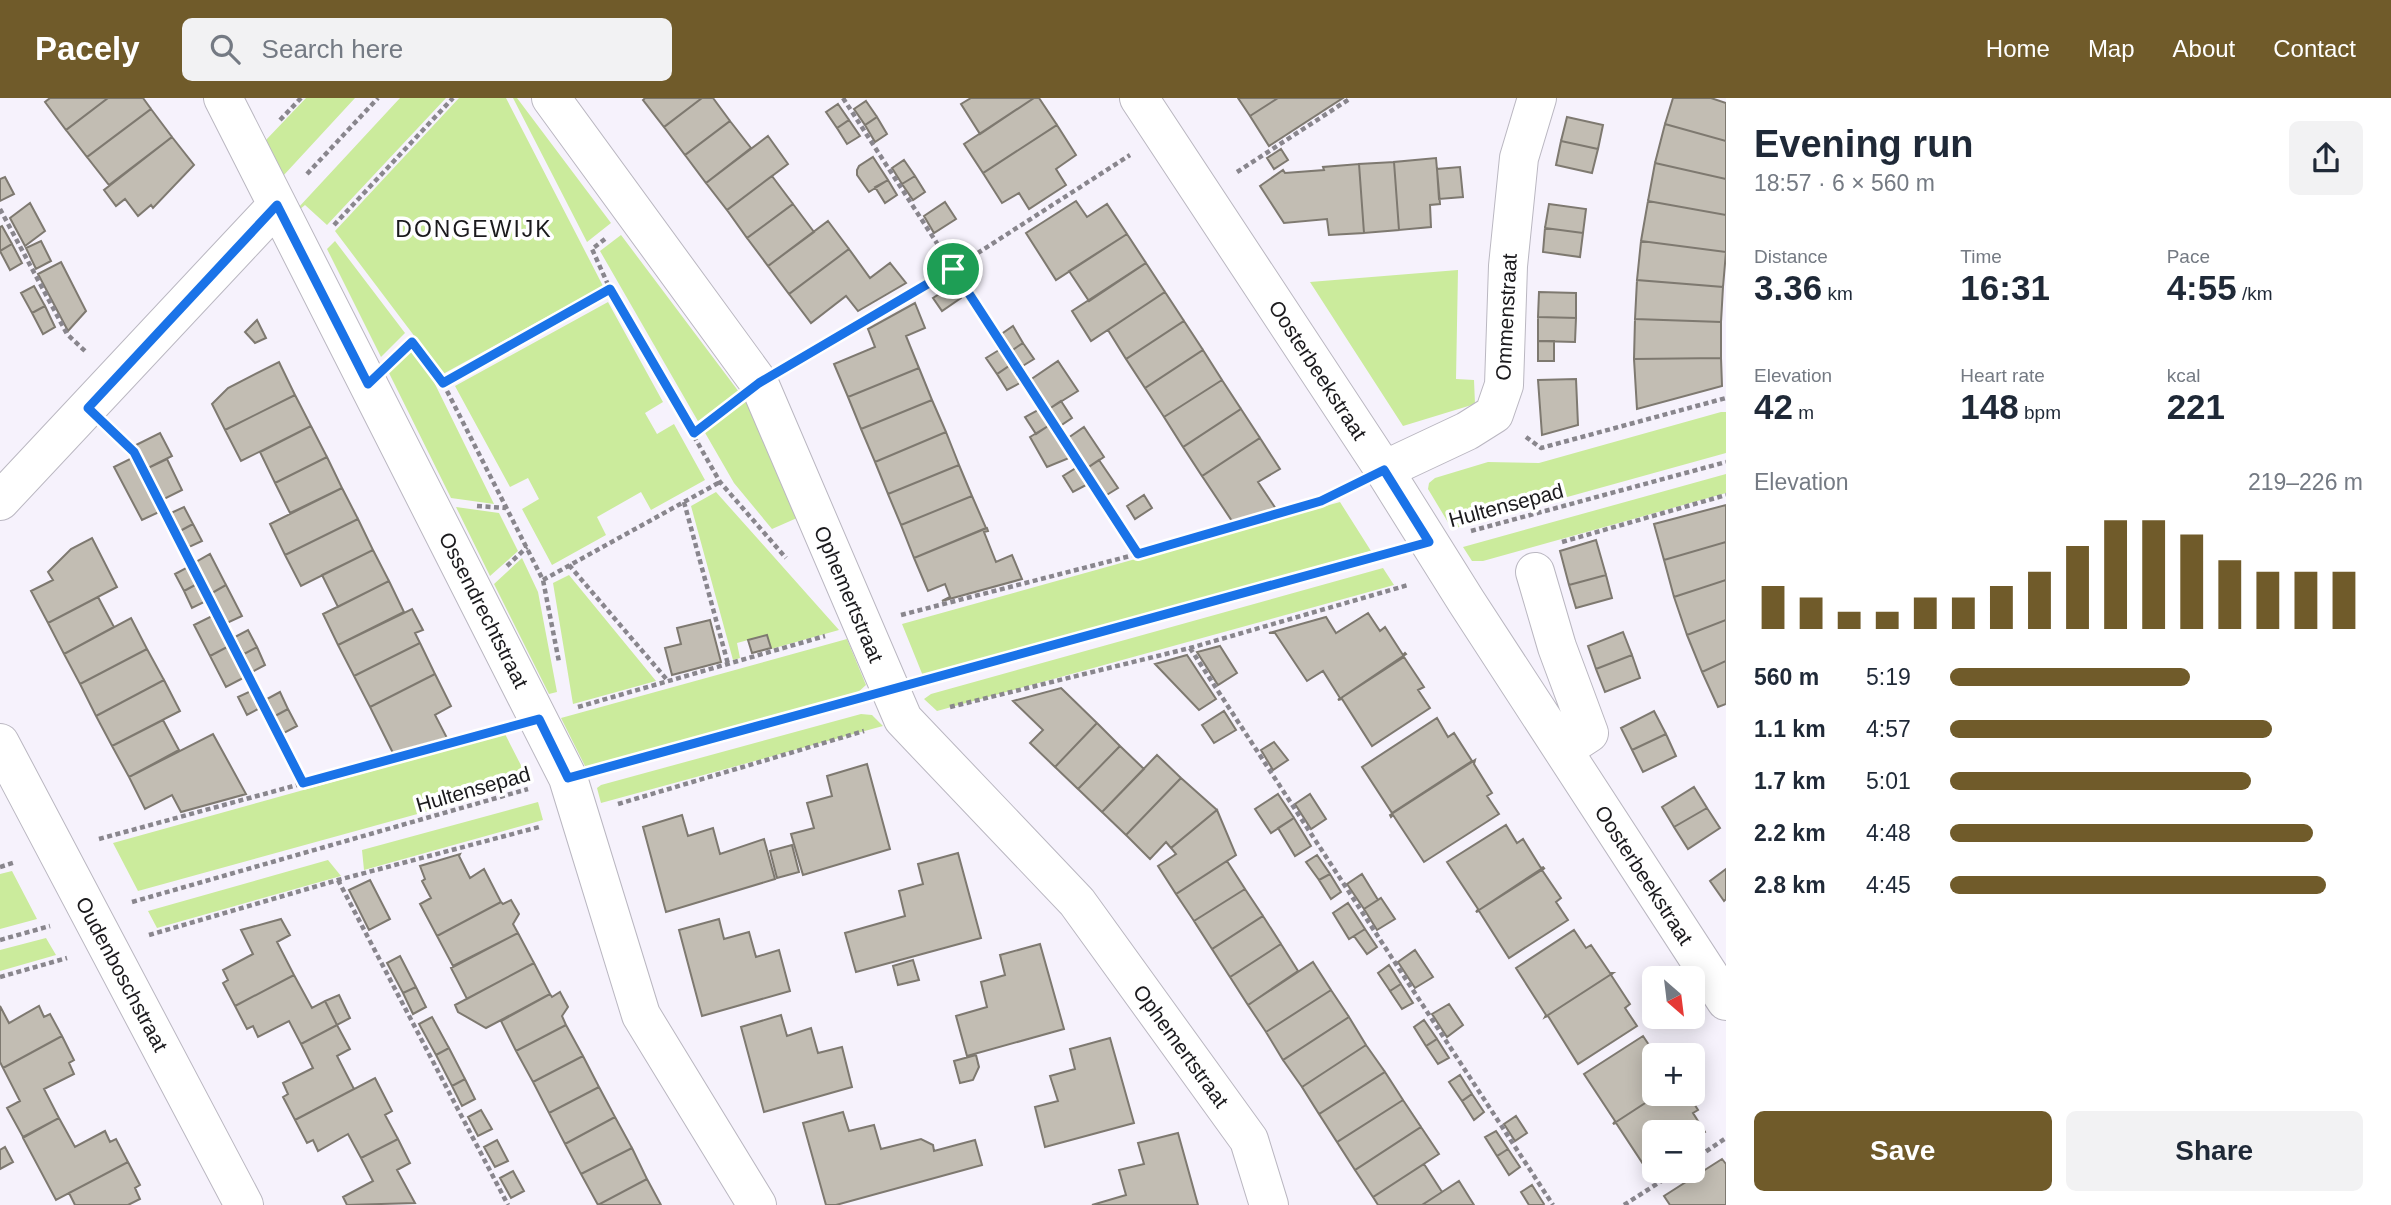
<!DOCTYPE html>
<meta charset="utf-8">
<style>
body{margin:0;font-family:Arial,sans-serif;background:#f2f2f3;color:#1f2937;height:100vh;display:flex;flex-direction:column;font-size:26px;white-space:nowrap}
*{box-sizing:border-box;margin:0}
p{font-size:23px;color:#747a83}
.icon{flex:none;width:38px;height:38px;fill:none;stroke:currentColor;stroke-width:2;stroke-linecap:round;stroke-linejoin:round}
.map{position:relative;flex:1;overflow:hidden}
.panel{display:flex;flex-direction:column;background:#fff;width:665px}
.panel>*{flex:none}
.needle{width:46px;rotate:152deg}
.tools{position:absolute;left:1642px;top:868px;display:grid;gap:14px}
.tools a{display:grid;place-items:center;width:63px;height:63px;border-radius:10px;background:#fff;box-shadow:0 4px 18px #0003;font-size:35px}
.pin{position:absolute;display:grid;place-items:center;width:60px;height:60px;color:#fff;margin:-30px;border:4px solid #fff;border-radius:50%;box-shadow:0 2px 7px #0007}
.round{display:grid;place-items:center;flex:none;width:74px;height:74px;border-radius:10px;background:#f2f2f3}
.overview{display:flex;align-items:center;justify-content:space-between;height:119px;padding:0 28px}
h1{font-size:38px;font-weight:800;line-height:52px}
.metrics{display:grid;grid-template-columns:repeat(3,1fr);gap:10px;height:119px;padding:7px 28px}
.metrics div{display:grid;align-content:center}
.metrics b{font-size:35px;font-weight:800}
.metrics small{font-size:19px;font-weight:400}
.metrics p{font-size:19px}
.chart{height:196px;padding:14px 28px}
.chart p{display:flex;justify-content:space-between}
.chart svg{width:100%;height:126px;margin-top:7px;stroke:#705b2a;stroke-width:6}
.cta{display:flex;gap:14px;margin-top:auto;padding:14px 28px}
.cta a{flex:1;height:80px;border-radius:10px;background:#705b2a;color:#fff;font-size:28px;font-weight:800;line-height:80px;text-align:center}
.cta a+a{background:#f2f2f3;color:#1f2937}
ul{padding:0 28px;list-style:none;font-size:23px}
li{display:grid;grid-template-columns:112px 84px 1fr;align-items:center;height:52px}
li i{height:18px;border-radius:9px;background:#705b2a}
header{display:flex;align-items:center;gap:42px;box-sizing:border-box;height:98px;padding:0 35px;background:#705b2a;color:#fff}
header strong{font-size:33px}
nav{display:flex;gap:38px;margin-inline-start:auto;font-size:24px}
.search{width:490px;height:63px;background:#f2f2f3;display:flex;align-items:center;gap:18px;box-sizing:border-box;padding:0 24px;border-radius:10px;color:#747a83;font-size:26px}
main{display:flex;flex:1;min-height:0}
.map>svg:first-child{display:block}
.green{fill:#cbeb9c}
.building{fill:#c2bdb3;stroke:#7e7970;stroke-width:2}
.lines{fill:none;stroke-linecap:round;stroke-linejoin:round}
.minor-casing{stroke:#bab7c1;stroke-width:40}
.path{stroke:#89868d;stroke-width:4.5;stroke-dasharray:5 3.5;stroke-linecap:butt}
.minor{stroke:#fff;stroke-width:38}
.route-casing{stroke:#fff;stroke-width:14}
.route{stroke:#1a73e8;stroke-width:9}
.labels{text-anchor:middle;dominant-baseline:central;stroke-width:7;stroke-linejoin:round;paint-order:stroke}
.street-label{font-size:21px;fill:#1b1a1d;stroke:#fff}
.neighbourhood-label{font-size:23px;letter-spacing:2px;fill:#1b1a1d;stroke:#fff}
</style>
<header>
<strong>Pacely</strong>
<div class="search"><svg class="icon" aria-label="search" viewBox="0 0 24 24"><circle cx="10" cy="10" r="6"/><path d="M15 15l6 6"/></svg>Search here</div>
<nav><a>Home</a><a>Map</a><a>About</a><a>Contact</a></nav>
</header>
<main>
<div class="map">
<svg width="1726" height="1107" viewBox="0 0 1726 1107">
<rect width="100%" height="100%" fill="#f6f2fc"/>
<!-- green -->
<path class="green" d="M306 0H355L283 78 265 43Z
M400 0H446L327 127 305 107 299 112 298 110Z
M459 0H506L603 188 443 276 335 133Z
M513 0H517L611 125 587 144Z
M621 137 739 294 699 325 600 153Z
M335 143 405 235 381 259 327 151Z
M1458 172 1456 281 1474 282 1475 306 1403 328 1310 184Z
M608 204 663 304 645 315 657 336 674 326 705 382 651 412 641 394 597 419 606 437 552 467 522 411 539 401 528 380 510 389 455 288Z
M410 251 433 282 494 406 451 400 388 273Z
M744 301 752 314 797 420 772 431 734 385 704 333Z
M1721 314H1726V355L1452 431 1428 391 1429 385 1435 380 1488 364 1539 365Z
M1726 376V395L1483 463H1472L1463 449Z
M716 394 839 532 771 551 767 537 737 545 740 560 733 562 691 408Z
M1340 404 1371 453 923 578 902 526Z
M456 409 499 415 518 453 490 478Z
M522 460 538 494 557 594 549 596 494 486Z
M1383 470 1394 487 937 613 924 601 931 596Z
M569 477 656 583 573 606 553 485Z
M847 541 866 587 856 596 589 669 585 668 561 620Z
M861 616 872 617 883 628 601 705 597 690 601 687Z
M505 636 530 685 138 793 113 745Z
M538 704 543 722 364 772 362 752Z
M328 762 341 778 157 830 148 813Z
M12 773 37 821 0 831V776Z
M46 840 56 857 0 873V852Z"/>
<!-- building -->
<path class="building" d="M50 0H108L66 32 45 4Z
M108 0H143L151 11 87 59 66 32Z
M645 0H702L664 29 643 2Z
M702 0H713L730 23 685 57 664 29Z
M971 0H1034L980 36 961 6Z
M1034 0H1039L1057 27 983 75 964 46Z
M1238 0H1278L1250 18Z
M1278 0H1343L1269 48 1250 18Z
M1673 0H1711L1726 5V43L1665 26Z
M866 3 877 19 865 27 854 11Z
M838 6 849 22 837 30 826 14Z
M151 11 172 39 109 87 87 59Z
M877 19 887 36 875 44 865 27Z
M1567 19 1603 27 1598 51 1561 43Z
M849 22 860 38 847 46 837 30Z
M730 23 751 50 706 85 685 57Z
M1665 26 1726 43V81L1655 65Z
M1057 27 1076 57 1056 71 1066 87 1029 111 1019 95 1002 105 983 75Z
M768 38 788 66 727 112 706 85Z
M172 39 194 67 153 110 151 107 138 118 125 101 116 108 104 92Z
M1561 43 1598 51 1592 75 1556 67Z
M1281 51 1288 62 1274 71 1267 60Z
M873 59 888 82 869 94 857 77V72L859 68Z
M1436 60 1440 106 1430 107 1431 129 1399 132 1394 64Z
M904 62 915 78 902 86 892 70Z
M1394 64 1399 132 1364 135 1359 66Z
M1655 65 1726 81V117L1648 103Z
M1359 66 1364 135 1329 137 1327 121 1284 125 1260 88 1283 72 1285 75 1324 72 1323 69Z
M1460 69 1463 99 1439 101 1437 71Z
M772 78 793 106 747 140 727 112Z
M915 78 925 94 913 102 902 86Z
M5 79 14 96 0 103V81Z
M888 82 897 97 885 105 875 89Z
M1076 103 1087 119 1107 106 1127 136 1056 182 1026 135Z
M1648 103 1726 117V154L1641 143Z
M945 104 956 121 934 135 924 118Z
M30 105 45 133 25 148 10 120Z
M793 106 814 134 768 168 747 140Z
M1549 106 1586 111 1583 135 1545 130Z
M828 123 849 151 789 196 768 168Z
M2 128 12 146 0 153V129Z
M1545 130 1583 135 1580 159 1543 154Z
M1127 136 1146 165 1089 203 1069 173Z
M41 143 51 163 36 171 26 150Z
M1641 143 1726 154 1723 189 1637 182Z
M12 146 22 165 10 172 0 153Z
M849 151 870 180 890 165 906 185 858 213 846 198 811 225 789 196Z
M61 164 86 213 68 233 38 176Z
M1146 165 1165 194 1091 243 1072 213Z
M1637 182 1723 189 1721 224 1635 221Z
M953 187 961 200 942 213 933 200Z
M34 188 45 208 32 215 21 195Z
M1165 194 1184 223 1126 261 1108 232Z
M1539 194 1576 195V220L1538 219Z
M915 205 925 230 906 238 919 270 848 299 834 266 875 249 868 231Z
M45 208 55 229 43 236 32 215Z
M1538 219 1576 220 1575 244 1538 243Z
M1635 221 1721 224V260L1634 261Z
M257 222 266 240 255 245 245 234Z
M1184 223 1203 252 1145 290 1126 261Z
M1013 228 1023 245 1011 253 1000 237Z
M1538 243H1554V263H1538Z
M1023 245 1034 261 1021 269 1011 253Z
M999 252 1009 268 997 276 986 260Z
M1203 252 1222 282 1164 319 1145 290Z
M1721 260 1722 288 1637 311 1634 261Z
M1058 263 1078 293 1049 311 1030 282Z
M279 264 295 297 225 332 212 306 228 290Z
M1009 268 1020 285 1007 292 997 276Z
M919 270 932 302 861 331 848 299Z
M1576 281 1578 327 1542 337 1538 282Z
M1222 282 1241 311 1183 349 1164 319Z
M295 297 311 328 241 363 225 332Z
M932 302 946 334 875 364 861 331Z
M1061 303 1072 320 1060 328 1049 311Z
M1241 311 1260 340 1202 378 1183 349Z
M1038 312 1048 328 1036 336 1025 319Z
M311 328 327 359 275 385 260 354Z
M1048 328 1069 360 1047 369 1030 339Z
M1084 329 1104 359 1087 370 1068 340Z
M946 334 959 367 888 396 875 364Z
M160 335 172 358 148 370 136 347Z
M1260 340 1280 371 1258 384 1276 411 1232 423 1202 378Z
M327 359 342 390 290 415 275 385Z
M132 360 159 414 142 422 114 369Z
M167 361 182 392 164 401 148 370Z
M1099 362 1118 390 1105 398 1087 370Z
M959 367 972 398 901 427 888 396Z
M1076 370 1086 387 1073 394 1063 378Z
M342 390 358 421 285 457 270 426Z
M1144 397 1152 410 1135 421 1127 408Z
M972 398 986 430 914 460 901 427Z
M1726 407V444L1664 462 1654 426Z
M184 409 193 426 180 433 171 415Z
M358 421 373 452 301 488 285 457Z
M193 426 202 443 189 449 180 433Z
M987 430 988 433 984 434 996 464 1012 457 1022 481 942 503 950 499 945 486 928 493 914 460Z
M92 440 117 489 48 525 31 493 53 482 48 474 71 451Z
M1596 442 1606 477 1569 487 1560 453Z
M1726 444V482L1674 499 1664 462Z
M373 452 389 483 338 509 322 477Z
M210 456 226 487 212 495 196 464Z
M188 469 197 486 184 493 175 476Z
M1606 477 1612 500 1576 510 1569 487Z
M1726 482V522L1687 537 1674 499Z
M389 483 404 514 338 547 323 516Z
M197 486 206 503 192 510 184 493Z
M226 487 242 518 227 525 212 495Z
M98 499 114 529 64 556 48 525Z
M412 511 423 532 415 535 420 545 354 578 338 547Z
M1368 515 1380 533 1385 529 1403 557 1405 555 1406 556 1338 602 1340 600 1323 573 1307 583 1275 535H1269L1326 519 1336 535Z
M212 518 229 548 210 558 194 527Z
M131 520 147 551 80 586 64 556Z
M710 522 721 564 672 577 665 550 681 546 677 530Z
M1726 522V563L1702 574 1687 537Z
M248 532 257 549 244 556 235 539Z
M1623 534 1632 557 1596 571 1588 548Z
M767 537 771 550 752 555 748 542Z
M420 545 435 576 370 609 354 578Z
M229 548 245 579 226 589 210 558Z
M1220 548 1237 575 1218 587 1197 554Z
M257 549 265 567 252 574 244 556Z
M147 551 164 582 96 618 80 586Z
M1187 557 1216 601 1199 612 1155 566Z
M1632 557 1640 580 1605 594 1596 571Z
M1404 559 1424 589 1418 592 1430 610 1372 648 1342 601 1338 602Z
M1726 563V606L1718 609 1702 574Z
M435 576 451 608 435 617 447 640 393 655 370 609Z
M164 582 180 613 112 648 96 618Z
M1061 590 1097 625 1055 669 1030 645 1043 632 1013 603Z
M251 593 260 610 247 617 238 599Z
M280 594 288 611 275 618 267 601Z
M288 611 297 628 284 635 275 618Z
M1224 613 1236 632 1214 645 1202 627Z
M1654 613 1666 636 1632 652 1621 630Z
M1437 620 1448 639 1454 635 1472 663 1392 715 1362 669Z
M163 622 179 652 129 679 112 648Z
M1097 625 1120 648 1078 691 1055 669Z
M213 636 246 696 181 714 172 697 145 711 129 679Z
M1666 636 1676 658 1643 674 1632 652Z
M1274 644 1288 662 1273 672 1261 652Z
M1120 648 1144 671 1102 714 1078 691Z
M1157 657 1181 680 1126 737 1102 714Z
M1475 662 1474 666 1492 695 1487 698 1499 716 1424 764 1393 717 1391 719 1390 717Z
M867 666 890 751 803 777 791 736 814 730 807 705 832 698 827 678Z
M1181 680 1217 712 1171 750 1166 744 1150 761 1126 737Z
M1694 689 1707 710 1674 729 1662 709Z
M1278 696 1294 720 1271 735 1255 711Z
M1310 696 1326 721 1311 731 1295 706Z
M1707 710 1720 730 1688 751 1674 729Z
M1217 712 1236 757 1176 796 1158 768 1176 756 1171 750Z
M682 717 688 738 713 730 720 756 764 741 775 781 666 814 643 729Z
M1294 720 1311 748 1295 758 1278 730Z
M1506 727 1517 745 1523 741 1541 770 1544 769 1476 814 1478 811 1447 764Z
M792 747 799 774 777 780 770 753Z
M958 755 981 840 856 874 845 835 905 818 899 793 923 786 918 766Z
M460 756 459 758 470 780 484 771 501 804 437 838 420 806 431 800 422 783 425 781 420 768Z
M1317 757 1330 776 1319 782 1306 764Z
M1227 763 1245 791 1194 823 1176 796Z
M1545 770 1542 772 1561 800 1556 804 1568 822 1509 860 1479 813 1476 814Z
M1726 771V801L1724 803 1710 783Z
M1330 776 1341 794 1331 801 1319 782Z
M1362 776 1378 802 1364 811 1347 786Z
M370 782 390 821 369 832 349 792Z
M1245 791 1263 818 1212 851 1194 823Z
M1381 800 1395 821 1377 832 1364 811Z
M511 802 519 816 513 826 518 835 453 868 437 838 501 804 503 806Z
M1348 805 1365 831 1349 841 1333 815Z
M1263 818 1281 846 1230 879 1212 851Z
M281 821 290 837 277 844 294 877 235 908 223 885 228 882 223 872 253 856 241 832Z
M719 821 724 841 749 834 756 859 779 852 790 893 702 918 679 832Z
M1365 831 1377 849 1367 856 1354 838Z
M1574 832 1586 850 1591 847 1610 875H1613L1545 919 1546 917 1516 870Z
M518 835 534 865 467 901 451 870Z
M1040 846 1064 931 967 958 956 918 987 909 981 884 1005 877 1000 857Z
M1281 846 1298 873 1248 907 1230 879Z
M1415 852 1433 879 1415 890 1398 864Z
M400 858 416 889 403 895 387 865Z
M913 862 919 882 898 887 893 868Z
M1313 864 1331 892 1266 934 1248 907Z
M534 865 550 896 486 930 458 914 455 907Z
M1389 867 1401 886 1390 893 1378 875Z
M1613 875 1611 877 1630 906 1625 910 1637 928 1578 966 1548 918 1545 919Z
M294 877 312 910 325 903 337 927 301 946 289 923 258 939 253 928 247 931 235 908Z
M1401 886 1413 905 1402 911 1390 893Z
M416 889 426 909 413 916 403 895Z
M1331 892 1349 919 1283 962 1266 934Z
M560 894 568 909 562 918 566 927 516 953 501 923 550 896 552 899Z
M339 897 350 920 337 927 325 903Z
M1449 906 1463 927 1447 939 1432 916Z
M0 908 9 925 39 908 44 919 50 916 62 938 3 970 0 964Z
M781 917 787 938 811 930 818 955 842 949 852 989 764 1014 741 929Z
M432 919 449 950 436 957 419 926Z
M1349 919 1366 947 1302 989 1283 962Z
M1424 922 1437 941 1426 948 1414 929Z
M337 927 350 951 337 958 354 991 295 1022 283 999 288 996 283 985 313 970 301 946Z
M566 927 583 958 533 984 516 953Z
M62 938 74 962 69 965 74 976 44 991 59 1020 23 1039 7 1010 20 1003 3 970Z
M1643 938 1655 956 1660 953 1663 957H1654V996H1659L1613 1026 1615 1023 1584 976Z
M1110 940 1134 1025 1045 1049 1035 1009 1058 1003 1050 978 1075 971 1070 951Z
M1437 941 1449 960 1438 966 1426 948Z
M1366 947 1385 974 1319 1016 1302 989Z
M449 950 465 981 452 988 436 957Z
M976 957 979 969 973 982 960 985 954 963Z
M583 958 599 989 549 1015 533 984Z
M1385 974 1403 1002 1337 1044 1319 1016Z
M1460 977 1472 996 1462 1003 1449 984Z
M375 980 392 1013 385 1017 398 1041 361 1060 348 1036 318 1053 313 1042 307 1045 295 1022Z
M465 981 475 1001 462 1008 452 988Z
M599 989 615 1019 565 1046 549 1015Z
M1472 996 1484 1014 1474 1022 1462 1003Z
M1659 996H1688L1698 1012 1693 1015 1705 1034 1692 1042V1034H1654V1067L1647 1072 1616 1025 1613 1026Z
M1403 1002 1421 1029 1355 1072 1337 1044Z
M481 1012 492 1031 478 1038 468 1019Z
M843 1014 849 1033 874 1027 881 1051 921 1041 933 1047 934 1053 975 1042 982 1067 836 1107H826L803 1025Z
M1516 1018 1527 1035 1515 1043 1504 1026Z
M615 1019 632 1050 581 1076 565 1046Z
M59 1020 75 1049 105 1033 110 1044 116 1041 128 1064 56 1102 23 1040Z
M1421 1029 1439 1056 1373 1099 1355 1072Z
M1496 1033 1508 1051 1497 1058 1485 1039Z
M1178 1035 1198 1107H1092L1126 1097 1119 1072 1144 1066 1138 1045Z
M398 1041 410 1065 397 1072 415 1105 347 1107 343 1099 373 1083 361 1060Z
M497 1042 508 1063 495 1069 484 1049Z
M5 1049 13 1064 0 1071V1052Z
M632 1050 647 1081 598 1107 581 1076Z
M1508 1051 1520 1069 1509 1077 1497 1058Z
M1722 1061 1726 1066V1107H1670L1664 1098Z
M128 1064 140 1087 135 1090 140 1101 128 1107H75L69 1095Z
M1424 1066 1442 1094 1422 1107H1378L1373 1099Z
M513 1073 524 1093 511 1100 500 1080Z
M647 1081 661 1107H598Z
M1459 1083 1474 1107H1422L1442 1094Z
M1532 1087 1544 1106 1543 1107H1529L1521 1094Z"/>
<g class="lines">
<defs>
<path id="minor" d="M223 0 568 680 641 917 757 1107
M551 0 759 285 903 621 1077 804 1249 1042 1269 1107
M1139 0 1384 372 1466 503 1726 903
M1384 372 1467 333 1494 316 1504 287 1508 168 1519 60 1537 0
M0 403 277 107
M1535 474 1557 549 1589 635 1563 652
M0 645 244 1107"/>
</defs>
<!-- minor casing -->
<use href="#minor" class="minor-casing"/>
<!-- path -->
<path class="path" d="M843 0 1138 456
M280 22 301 0
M1237 74 1351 0
M307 76 378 0
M0 111 67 236 86 254
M334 127 453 0
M605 141 592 151 610 191 720 384 786 460
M399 256 412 245 443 285 543 482 559 564
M795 264 953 171 1130 57
M443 285 610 191
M694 335 726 310
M117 338 134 354 303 685
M1526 339 1541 350 1726 300
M684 404 728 566
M477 408 506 410
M1471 433 1726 364
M1562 444 1726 397
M569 467 668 583
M507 468 527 449
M543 482 720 384
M901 517 1138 456 1321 403 1346 390
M1190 550 1553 1107
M931 580 1388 455
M578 609 825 538
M950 609 1190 550 1408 487
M607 669 851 602
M618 706 864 633
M99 741 499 632
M0 769 16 764
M338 782 508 1107
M132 804 528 691
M149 837 338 782 539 729
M0 842 50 828
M0 879 67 860
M1692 1063 1726 1040
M1624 1107 1677 1073"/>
<!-- minor -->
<use href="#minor" class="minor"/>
</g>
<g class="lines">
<defs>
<path id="route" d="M277 107 368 286 412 244 443 285 610 191 694 335 759 285 953 171 1138 456 1321 403 1384 372 1429 444 568 680 539 621 303 685 134 354 88 310Z"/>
</defs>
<!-- route casing -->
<use href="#route" class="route-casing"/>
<!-- route -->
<use href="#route" class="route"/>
</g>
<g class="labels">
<!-- street labels -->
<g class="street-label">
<text transform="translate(1506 219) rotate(-87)">Ommenstraat</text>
<text transform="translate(1318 272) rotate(57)">Oosterbeekstraat</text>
<text transform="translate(1506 407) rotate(-15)">Hultensepad</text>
<text transform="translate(849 496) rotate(67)">Ophemertstraat</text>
<text transform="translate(484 512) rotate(63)">Ossendrechtstraat</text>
<text transform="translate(473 691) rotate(-16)">Hultensepad</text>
<text transform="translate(1644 777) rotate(57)">Oosterbeekstraat</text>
<text transform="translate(122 876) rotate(62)">Oudenboschstraat</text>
<text transform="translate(1181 948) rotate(54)">Ophemertstraat</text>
</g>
<!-- neighbourhood labels -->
<g class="neighbourhood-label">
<text x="474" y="131">DONGEWIJK</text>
</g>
</g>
</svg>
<div class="tools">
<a><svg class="needle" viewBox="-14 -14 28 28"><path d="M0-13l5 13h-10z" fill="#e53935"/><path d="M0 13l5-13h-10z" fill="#747a83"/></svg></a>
<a>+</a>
<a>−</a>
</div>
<div class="pin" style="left:953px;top:171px;background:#1e9e55"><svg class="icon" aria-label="arrive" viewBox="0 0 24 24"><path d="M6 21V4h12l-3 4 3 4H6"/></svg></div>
</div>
<section class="panel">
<div class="overview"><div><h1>Evening run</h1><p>18:57 · 6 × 560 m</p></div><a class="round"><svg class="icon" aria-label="share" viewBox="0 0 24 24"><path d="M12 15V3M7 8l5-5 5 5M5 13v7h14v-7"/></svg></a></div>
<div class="metrics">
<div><p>Distance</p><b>3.36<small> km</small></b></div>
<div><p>Time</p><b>16:31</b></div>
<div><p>Pace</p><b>4:55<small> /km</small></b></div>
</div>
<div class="metrics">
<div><p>Elevation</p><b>42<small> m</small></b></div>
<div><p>Heart rate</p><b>148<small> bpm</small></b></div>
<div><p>kcal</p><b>221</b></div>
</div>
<div class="chart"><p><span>Elevation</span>219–226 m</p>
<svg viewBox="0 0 160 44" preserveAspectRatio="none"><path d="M5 44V29M15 44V33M25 44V38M35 44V38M45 44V33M55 44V33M65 44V29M75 44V24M85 44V15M95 44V6M105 44V6M115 44V11M125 44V20M135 44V24M145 44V24M155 44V24"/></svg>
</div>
<ul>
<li><b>560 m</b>5:19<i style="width:58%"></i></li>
<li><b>1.1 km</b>4:57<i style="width:78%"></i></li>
<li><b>1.7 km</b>5:01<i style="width:73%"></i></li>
<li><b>2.2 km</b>4:48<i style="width:88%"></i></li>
<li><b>2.8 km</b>4:45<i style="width:91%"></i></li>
</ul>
<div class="cta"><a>Save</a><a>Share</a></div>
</section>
</main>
